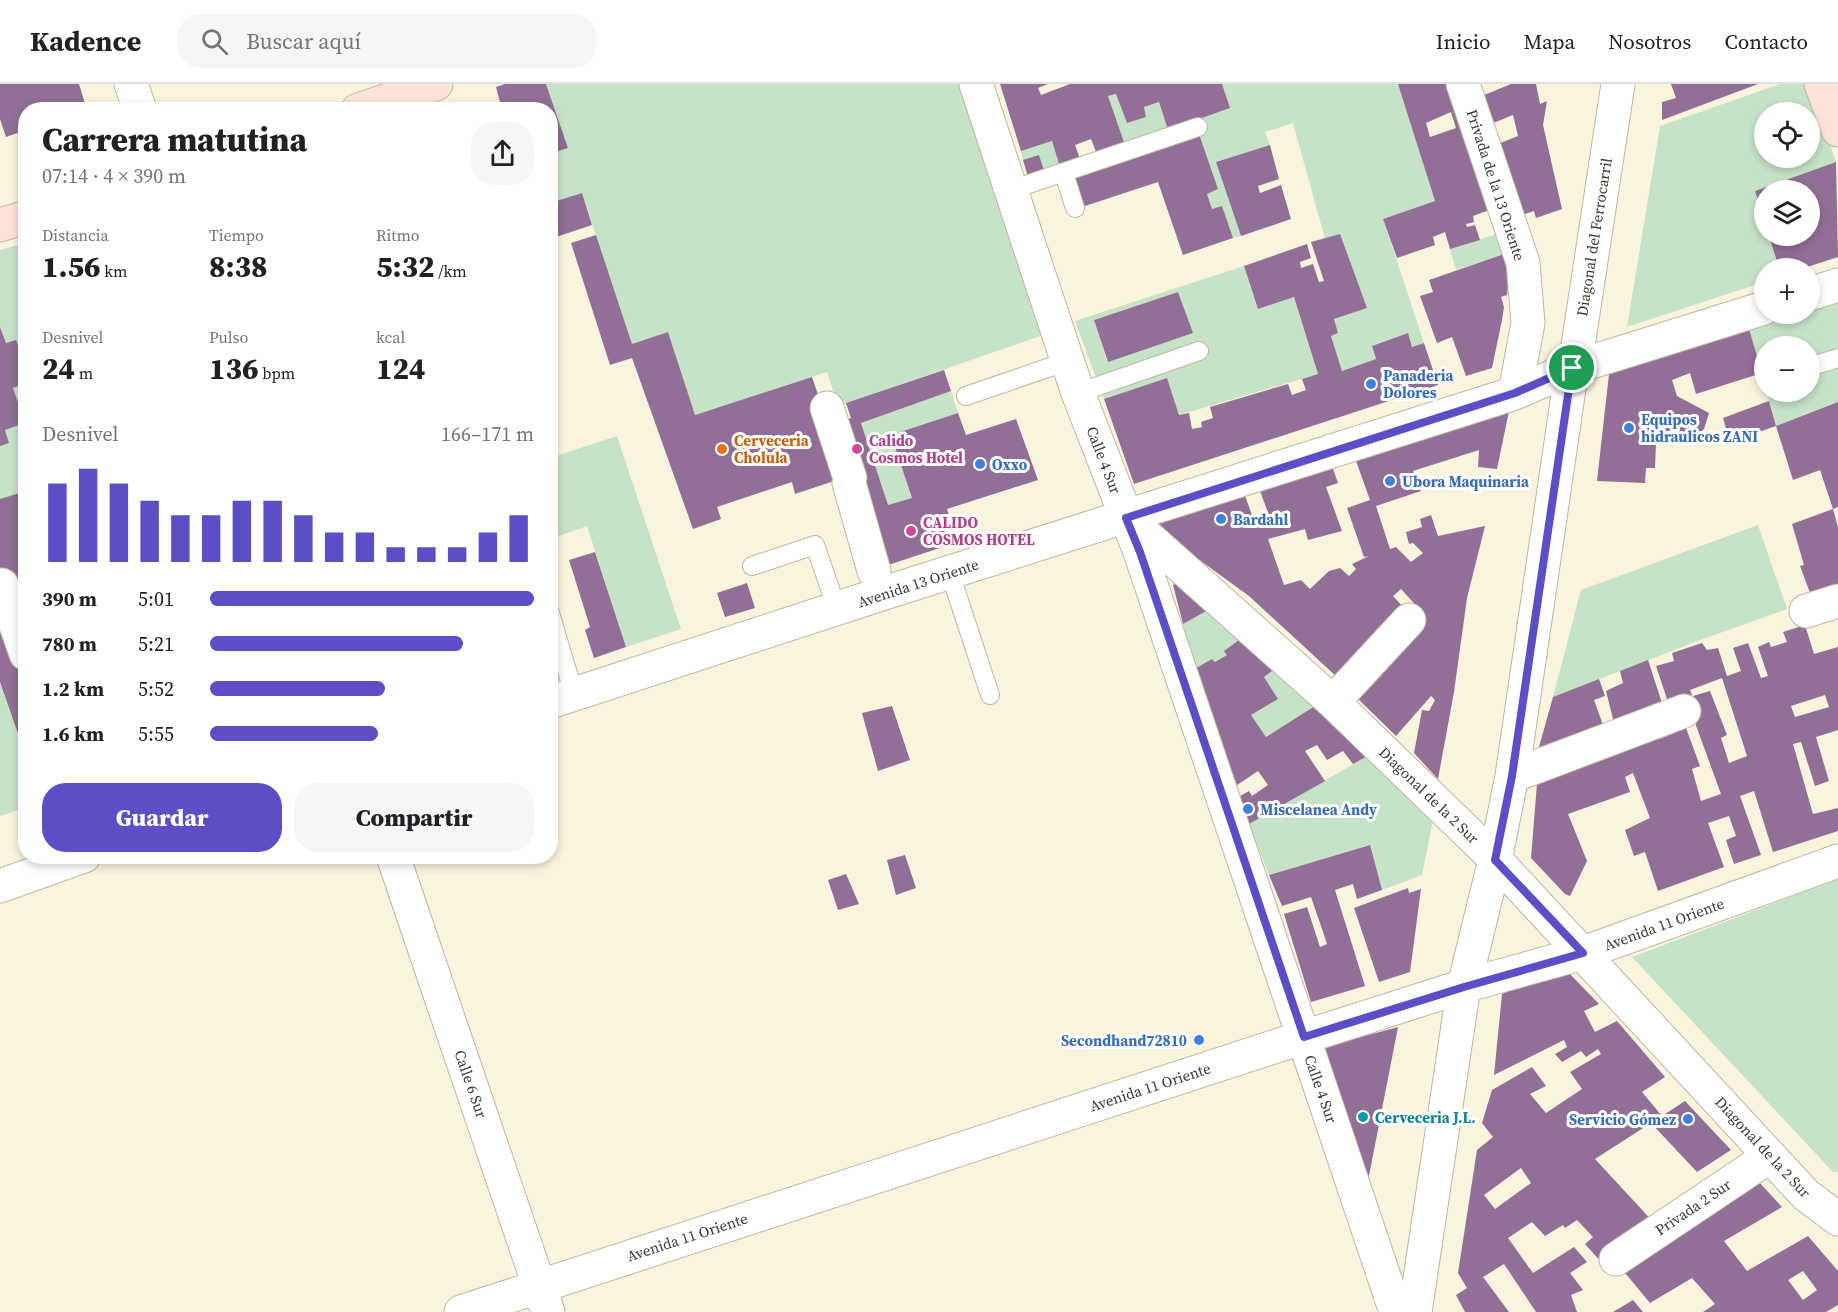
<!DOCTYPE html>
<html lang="es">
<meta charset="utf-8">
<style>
body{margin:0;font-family:"Source Serif 4",serif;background:#f6f6f6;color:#202124;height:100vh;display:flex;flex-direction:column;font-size:22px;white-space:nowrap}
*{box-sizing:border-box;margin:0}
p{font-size:20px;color:#757577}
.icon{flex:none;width:33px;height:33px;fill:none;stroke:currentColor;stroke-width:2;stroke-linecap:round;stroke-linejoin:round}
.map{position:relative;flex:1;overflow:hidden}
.sheet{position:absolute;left:18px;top:18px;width:540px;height:762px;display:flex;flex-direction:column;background:#fff;border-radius:24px;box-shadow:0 3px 9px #0003}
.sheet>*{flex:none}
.controls{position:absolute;left:1754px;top:18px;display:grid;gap:12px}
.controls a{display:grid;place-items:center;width:66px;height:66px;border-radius:50%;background:#fff;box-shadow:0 3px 9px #0003;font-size:30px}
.pin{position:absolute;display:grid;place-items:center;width:51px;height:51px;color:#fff;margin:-26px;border:3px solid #fff;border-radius:50%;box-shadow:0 2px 6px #0007}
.round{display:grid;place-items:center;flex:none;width:63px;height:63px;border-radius:24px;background:#f6f6f6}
.head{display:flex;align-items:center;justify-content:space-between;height:102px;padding:0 24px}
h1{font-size:33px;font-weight:800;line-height:45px}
.stats{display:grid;grid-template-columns:repeat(3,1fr);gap:9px;height:102px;padding:6px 24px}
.stats div{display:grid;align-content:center}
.stats b{font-size:30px;font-weight:800}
.stats small{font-size:16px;font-weight:400}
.stats p{font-size:16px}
.chart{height:168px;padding:12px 24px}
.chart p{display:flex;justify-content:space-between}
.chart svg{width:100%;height:108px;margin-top:6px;stroke:#5b4ec6;stroke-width:6}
.action{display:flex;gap:12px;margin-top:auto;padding:12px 24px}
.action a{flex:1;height:69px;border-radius:24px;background:#5b4ec6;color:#fff;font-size:24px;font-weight:800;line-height:69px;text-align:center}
.action a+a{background:#f6f6f6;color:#202124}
ul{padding:0 24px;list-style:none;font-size:20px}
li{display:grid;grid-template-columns:96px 72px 1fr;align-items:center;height:45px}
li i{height:15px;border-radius:8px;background:#5b4ec6}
header{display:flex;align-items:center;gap:36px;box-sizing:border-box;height:84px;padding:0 30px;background:#fff;border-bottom:2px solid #e0e0e0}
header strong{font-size:28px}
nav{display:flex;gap:33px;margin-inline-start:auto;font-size:21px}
.search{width:420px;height:54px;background:#f6f6f6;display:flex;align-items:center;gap:15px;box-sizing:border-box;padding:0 21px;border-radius:24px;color:#757577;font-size:22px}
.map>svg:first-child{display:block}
.green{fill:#c6e2c7;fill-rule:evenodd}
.building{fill:#916f96;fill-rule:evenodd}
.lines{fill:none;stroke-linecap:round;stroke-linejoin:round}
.lane-casing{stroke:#bdb7a3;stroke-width:20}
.street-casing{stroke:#bdb7a3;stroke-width:35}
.secondary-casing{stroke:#bdb7a3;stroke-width:35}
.lane{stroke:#fff;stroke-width:18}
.street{stroke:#fff;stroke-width:33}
.secondary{stroke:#fde2d9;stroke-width:33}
.route-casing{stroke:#fff;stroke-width:12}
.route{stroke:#5b4ec6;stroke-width:8}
.shop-dot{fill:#3f7fe0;stroke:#fff;stroke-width:2}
.food-dot{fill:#e8710a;stroke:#fff;stroke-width:2}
.hotel-dot{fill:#d1479c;stroke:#fff;stroke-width:2}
.culture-dot{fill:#0f9aa8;stroke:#fff;stroke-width:2}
.labels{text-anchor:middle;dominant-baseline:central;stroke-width:6;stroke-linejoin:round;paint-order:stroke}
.street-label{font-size:15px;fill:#3b3931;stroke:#fff}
.shop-label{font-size:15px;font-weight:bold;fill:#366cbe;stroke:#fff;text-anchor:start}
.food-label{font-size:15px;font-weight:bold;fill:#c56008;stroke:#fff;text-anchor:start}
.hotel-label{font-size:15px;font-weight:bold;fill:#b23c85;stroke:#fff;text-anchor:start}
.culture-label{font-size:15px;font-weight:bold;fill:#0d838f;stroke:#fff;text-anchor:start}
</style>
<header>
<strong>Kadence</strong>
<div class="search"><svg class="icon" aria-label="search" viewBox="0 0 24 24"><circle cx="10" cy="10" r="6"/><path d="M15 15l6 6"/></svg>Buscar aquí</div>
<nav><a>Inicio</a><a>Mapa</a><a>Nosotros</a><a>Contacto</a></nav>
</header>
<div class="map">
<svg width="1838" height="1228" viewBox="0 0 1838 1228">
<rect width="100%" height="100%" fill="#faf4df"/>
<!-- green -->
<path class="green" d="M546 0H964L1046 250 838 322 827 288 695 331 668 248 632 260 582 109 551 119V70L568 64Z
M1222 0H1398L1435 117 1383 135 1424 259 1412 263 1407 249 1372 262 1376 275 1342 287 1331 252 1338 249 1334 235 1366 224 1325 155 1293 39 1265 48 1270 61 1216 78 1241 152 1233 154 1222 123 1212 125 1207 110 1218 105 1198 47V35L1230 24Z
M1780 0H1810L1836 78 1755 107 1764 137V152H1769L1779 184H1764V198L1627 243 1660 42ZM1764 28H1809V74H1764Z
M1116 10 1127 38 1146 33 1144 23 1159 18 1168 46 1125 61 1108 12Z
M1052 57 1060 83 1044 87 1023 76 1021 67Z
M1500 149 1507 169 1456 186 1450 165Z
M25 159V283L6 259 0 242V166Z
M1244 182 1258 225 1294 213 1318 290 1179 331 1167 294 1104 315 1075 237ZM1178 208 1192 249 1107 277 1094 236Z
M1838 216V318L1776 342 1767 308H1809V262H1764V297L1749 245 1797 230H1809V226Z
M25 299V407L0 415V361L9 359 5 346 13 304Z
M951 307 958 329 891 351 912 414 888 421 861 339Z
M617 352 681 545 626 563 587 442 551 455 550 374Z
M1758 441 1787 525 1703 555 1553 613 1581 506Z
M1210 525 1243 553 1225 566 1227 571 1215 578 1212 575 1196 584 1183 540Z
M1276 584 1318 620 1266 653 1251 631 1278 615 1264 593Z
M0 598 26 675 25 724 0 732Z
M1371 670 1433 736 1422 791 1382 806 1369 761 1269 791 1249 740Z
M1838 795V1088H1833L1632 873Z"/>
<!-- building -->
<path class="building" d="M0 0H79L87 26H26V46L6 53 0 35Z
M505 0H546L568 64 550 70V26H502L496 3Z
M1000 0H1048L1038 4 1041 11 1070 0H1222L1230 24 1168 46 1159 18 1144 23 1146 33 1127 39 1116 10 1108 12 1125 61 1097 70 1091 55 1075 61 1080 75 1060 83 1052 57 1021 67Z
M1398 0H1454L1492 125 1473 132 1474 138 1466 140 1467 143 1475 141 1480 156 1450 165 1445 148 1433 153 1435 161 1397 174 1383 135 1435 117ZM1451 28 1456 44 1430 53 1426 39Z
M1511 0H1536L1540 20 1547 17 1543 41 1562 125 1536 134 1534 127 1515 133 1493 62 1518 52 1513 31 1486 42 1477 14Z
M1671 0H1758L1662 36V18L1676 14Z
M1198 47 1218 105 1207 110 1212 125 1222 122 1233 154 1183 171 1158 98 1079 124 1070 95Z
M1270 61 1279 95 1258 102 1260 109 1281 101 1291 135 1241 152 1216 78Z
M1039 71 1044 87 1028 93 1023 76Z
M1836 78 1838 173 1804 184H1779L1769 152H1809V106H1764V136L1755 107Z
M582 109 592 141 550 155V119Z
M1340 150 1367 224 1334 235 1338 249 1331 252 1342 287 1376 275 1372 262 1408 249 1412 263 1424 259 1438 301 1134 400 1104 315 1167 294 1179 331 1189 329 1192 345 1202 343 1201 338 1213 334 1210 323 1288 300 1292 311 1306 306 1302 295 1318 290 1294 213 1258 225 1244 182 1307 160 1311 174 1300 178 1301 184 1313 180 1319 198 1324 197 1311 158Z
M596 151 632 260 668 248 695 331 812 293 846 393 795 410 792 398 717 423 721 435 693 445 632 274 610 281 571 159Z
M1507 169 1510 179 1507 211 1501 213 1504 223 1502 236 1492 284 1466 292 1452 253 1437 259 1420 212 1433 208 1429 196Z
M1178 208 1193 249 1108 278 1094 236Z
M0 243 6 259 16 256 26 283V299L13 304 25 339 5 346 9 359 0 362Z
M1749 245 1762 289 1696 310 1690 289 1672 296 1677 312 1709 329 1704 345 1693 356 1681 360 1656 359 1655 384H1646L1645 399 1597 397 1609 290Z
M944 286 951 307 861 339 888 421 912 414 891 351 958 329 966 351 1016 335 1038 396 947 425 958 458 879 484 836 340 851 334 846 319Z
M1769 317 1776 342 1838 318V423L1833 425 1820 386 1793 396 1776 342 1730 358 1723 334Z
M1509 327 1497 385 1478 383 1479 366 1413 387 1421 407 1376 422 1390 465 1396 463 1411 478 1423 469 1413 459 1409 460 1406 448 1422 443 1420 435 1431 431 1438 452 1485 442 1467 514 1454 608 1438 695 1414 669 1422 626 1429 627 1435 616 1431 612 1396 652 1350 607 1422 528 1401 505 1393 512 1404 524 1337 593 1249 512 1157 445 1155 437 1244 409 1256 442 1271 437 1259 404 1332 382 1338 399 1326 403 1342 447 1308 456 1305 445 1268 455 1284 501 1301 496 1310 505 1329 487 1340 484 1349 492 1356 485 1352 480 1369 472 1364 473 1347 424 1370 416 1355 374Z
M26 407V537L0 493V415Z
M1833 425 1838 443V506L1812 514 1800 482 1804 481 1792 440Z
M595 468 626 563 594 574 585 546 590 543 569 476Z
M1179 498 1210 525 1183 540 1173 501Z
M747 499 755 524 725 533 717 509Z
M0 520 26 593V673L0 598Z
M1805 541 1814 570 1838 563V646L1816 653 1829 697 1815 702 1801 658 1793 660 1813 730 1838 724V747L1773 768 1754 707 1740 712 1761 771 1734 780 1726 756 1736 752 1729 732 1708 739 1724 783 1658 807 1645 768 1634 772 1625 746 1650 734 1633 689 1625 693 1630 708 1568 730 1587 777 1570 812 1565 810 1531 774 1538 687 1656 644 1660 655 1686 644 1700 682 1692 685 1701 717 1721 710 1686 614 1710 607 1727 651 1721 654 1729 679 1747 672 1722 594 1690 606 1692 611 1669 621 1656 582 1674 577 1672 569 1702 559 1707 566 1718 564 1727 592 1741 587 1733 564 1748 559 1761 594 1768 592 1758 563 1769 558 1771 563 1787 558 1783 548ZM1825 611 1829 623 1795 633 1791 622Z
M1243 553 1276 584 1264 593 1278 615 1251 631 1266 653 1318 620 1371 670 1353 680 1343 667 1327 676 1317 661 1305 667 1325 697 1249 740 1240 712 1249 707 1252 712 1268 701 1258 687 1237 701 1209 628 1196 584 1212 575 1215 578 1227 571 1224 567Z
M1648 576 1663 622 1614 639 1606 607 1623 599 1620 587Z
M1599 595 1605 612 1594 616 1603 641 1539 663 1553 613Z
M892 622 910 676 878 687 862 629Z
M1370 761 1382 806 1357 815 1353 800 1335 806 1365 902 1311 918 1284 830 1307 823 1320 863 1327 860 1321 842 1311 813 1282 822 1269 791Z
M905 771 916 804 896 811 887 776Z
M846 790 859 820 838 826 828 796Z
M1408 804 1409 809 1421 805 1410 888 1379 898 1354 824Z
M1564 884 1599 920 1584 927 1595 948 1617 937 1665 993 1642 1008 1662 1032 1685 1017 1731 1066 1697 1088 1651 1039 1595 1075 1657 1142 1602 1179 1585 1160 1593 1153 1577 1136 1565 1144 1563 1141 1545 1152 1532 1138 1508 1154 1533 1189 1574 1163 1587 1178 1570 1189 1583 1206 1571 1211 1577 1228H1536L1504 1180 1483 1193 1509 1228H1465L1456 1211 1467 1204 1458 1189 1477 1066 1493 1053 1482 1039 1492 1006 1532 983 1546 1002 1530 1010 1546 1029 1582 1005 1570 988 1601 970 1598 965 1586 973 1581 967 1562 978 1555 970 1567 963 1564 956 1494 991 1502 910ZM1521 1084 1531 1099 1495 1125 1484 1111Z
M1398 943 1367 1102 1324 963Z
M1757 1096 1782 1123 1724 1157 1747 1187 1808 1152 1838 1187V1221L1826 1228H1703L1715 1220 1692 1194 1650 1219 1621 1184ZM1803 1187 1817 1206 1803 1216 1788 1196Z
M1633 1216 1643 1228H1613Z"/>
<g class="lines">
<defs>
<path id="lane" d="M1064 89 1075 124
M1011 106 1198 43
M1809 283 1838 274
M1078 309 1199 267
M966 312 1068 277
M752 482 815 461 837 525
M950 489 990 611
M550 529 574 610"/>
<path id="street" d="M131 0 140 26
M976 0 1078 309 1140 468 1396 1228
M1463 0 1523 179 1528 239 1515 309
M1809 210 1838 201
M827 324 850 394 849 399 874 487
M1130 437 1333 618 1492 772 1806 1111 1838 1135
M2 501 26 570
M1806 527 1838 517
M550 618 881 510 1515 309 1572 284 1764 224
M1333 618 1409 536
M1512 692 1684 627
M393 772 548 1228
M0 802 84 772
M1616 1175 1770 1072
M461 1228 1304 953 1464 902 1583 869 1838 777
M1415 1228 1464 902 1495 776 1512 692 1572 284 1576 275 1618 0"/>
<path id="secondary" d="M1821 0 1838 46
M358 26 436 0
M0 141 26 133"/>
</defs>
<!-- lane casing -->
<use href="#lane" class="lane-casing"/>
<!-- street casing -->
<use href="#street" class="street-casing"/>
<!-- secondary casing -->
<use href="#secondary" class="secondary-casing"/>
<!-- lane -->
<use href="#lane" class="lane"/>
<!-- street -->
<use href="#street" class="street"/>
<!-- secondary -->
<use href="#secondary" class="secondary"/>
</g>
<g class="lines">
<defs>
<path id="route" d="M1572 284 1512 692 1495 776 1583 869 1464 903 1304 953 1140 468 1126 434 1515 309Z"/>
</defs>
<!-- route casing -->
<use href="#route" class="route-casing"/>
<!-- route -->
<use href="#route" class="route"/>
</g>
<!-- markers -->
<g class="shop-dot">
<circle cx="1371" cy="300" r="6"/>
<circle cx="1629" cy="344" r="6"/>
<circle cx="980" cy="380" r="6"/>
<circle cx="1390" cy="397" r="6"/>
<circle cx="1221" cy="435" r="6"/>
<circle cx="1248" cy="725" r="6"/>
<circle cx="1199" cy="956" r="6"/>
<circle cx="1688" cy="1035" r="6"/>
</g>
<circle class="food-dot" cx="722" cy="365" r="6"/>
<g class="hotel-dot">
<circle cx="857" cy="365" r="6"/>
<circle cx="911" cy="447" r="6"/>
</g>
<circle class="culture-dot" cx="1363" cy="1033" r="6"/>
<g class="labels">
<!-- street labels -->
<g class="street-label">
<text transform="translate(1496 101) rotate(72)">Privada de la 13 Oriente</text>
<text transform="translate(1594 153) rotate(-81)">Diagonal del Ferrocarril</text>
<text transform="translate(1104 376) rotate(69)">Calle 4 Sur</text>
<text transform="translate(918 499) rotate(-18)">Avenida 13 Oriente</text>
<text transform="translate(1429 711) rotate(44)">Diagonal de la 2 Sur</text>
<text transform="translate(1664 840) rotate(-20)">Avenida 11 Oriente</text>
<text transform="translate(471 1000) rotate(71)">Calle 6 Sur</text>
<text transform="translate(1150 1003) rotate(-18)">Avenida 11 Oriente</text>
<text transform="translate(1321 1005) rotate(71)">Calle 4 Sur</text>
<text transform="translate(1763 1063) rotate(47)">Diagonal de la 2 Sur</text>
<text transform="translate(1693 1123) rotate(-34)">Privada 2 Sur</text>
<text transform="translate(687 1153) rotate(-18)">Avenida 11 Oriente</text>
</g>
<!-- shop labels -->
<g class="shop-label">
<text x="1383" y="291">Panaderia<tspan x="1383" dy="17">Dolores</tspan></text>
<text x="1641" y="335">Equipos<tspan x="1641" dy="17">hidraulicos ZANI</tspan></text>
<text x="992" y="380">Oxxo</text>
<text x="1402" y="397">Ubora Maquinaria</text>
<text x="1233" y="435">Bardahl</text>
<text x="1260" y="725">Miscelanea Andy</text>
<text x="1187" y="956" text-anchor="end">Secondhand72810</text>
<text x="1676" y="1035" text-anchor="end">Servicio Gómez</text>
</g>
<!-- food labels -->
<g class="food-label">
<text x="734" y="356">Cerveceria<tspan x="734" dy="17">Cholula</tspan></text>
</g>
<!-- hotel labels -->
<g class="hotel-label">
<text x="869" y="356">Calido<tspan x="869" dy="17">Cosmos Hotel</tspan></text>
<text x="923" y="438">CALIDO<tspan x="923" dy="17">COSMOS HOTEL</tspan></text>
</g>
<!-- culture labels -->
<g class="culture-label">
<text x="1375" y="1033">Cerveceria J.L.</text>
</g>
</g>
</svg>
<div class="controls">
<a><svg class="icon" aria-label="locate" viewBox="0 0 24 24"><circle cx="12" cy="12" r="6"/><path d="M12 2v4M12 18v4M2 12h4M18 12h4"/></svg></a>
<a><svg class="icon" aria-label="layers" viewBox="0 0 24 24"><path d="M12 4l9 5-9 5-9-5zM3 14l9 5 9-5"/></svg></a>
<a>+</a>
<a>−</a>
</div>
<div class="pin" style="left:1572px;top:284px;background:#1e9e55"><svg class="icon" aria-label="arrive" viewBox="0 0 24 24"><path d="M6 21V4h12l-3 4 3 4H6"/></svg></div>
<section class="sheet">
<div class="head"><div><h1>Carrera matutina</h1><p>07:14 · 4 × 390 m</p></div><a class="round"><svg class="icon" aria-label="share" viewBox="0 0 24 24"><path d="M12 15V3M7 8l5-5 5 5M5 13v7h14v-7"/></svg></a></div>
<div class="stats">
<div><p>Distancia</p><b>1.56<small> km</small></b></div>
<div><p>Tiempo</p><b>8:38</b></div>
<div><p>Ritmo</p><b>5:32<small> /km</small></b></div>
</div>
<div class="stats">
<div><p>Desnivel</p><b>24<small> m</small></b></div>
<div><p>Pulso</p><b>136<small> bpm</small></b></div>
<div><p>kcal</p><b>124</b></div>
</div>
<div class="chart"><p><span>Desnivel</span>166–171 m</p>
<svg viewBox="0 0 160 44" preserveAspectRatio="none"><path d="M5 44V12M15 44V6M25 44V12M35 44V19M45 44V25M55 44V25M65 44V19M75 44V19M85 44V25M95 44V32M105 44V32M115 44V38M125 44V38M135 44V38M145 44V32M155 44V25"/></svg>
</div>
<ul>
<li><b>390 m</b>5:01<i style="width:100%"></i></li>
<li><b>780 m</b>5:21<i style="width:78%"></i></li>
<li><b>1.2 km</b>5:52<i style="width:54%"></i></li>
<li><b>1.6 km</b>5:55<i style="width:52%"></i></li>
</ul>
<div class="action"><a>Guardar</a><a>Compartir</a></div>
</section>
</div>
